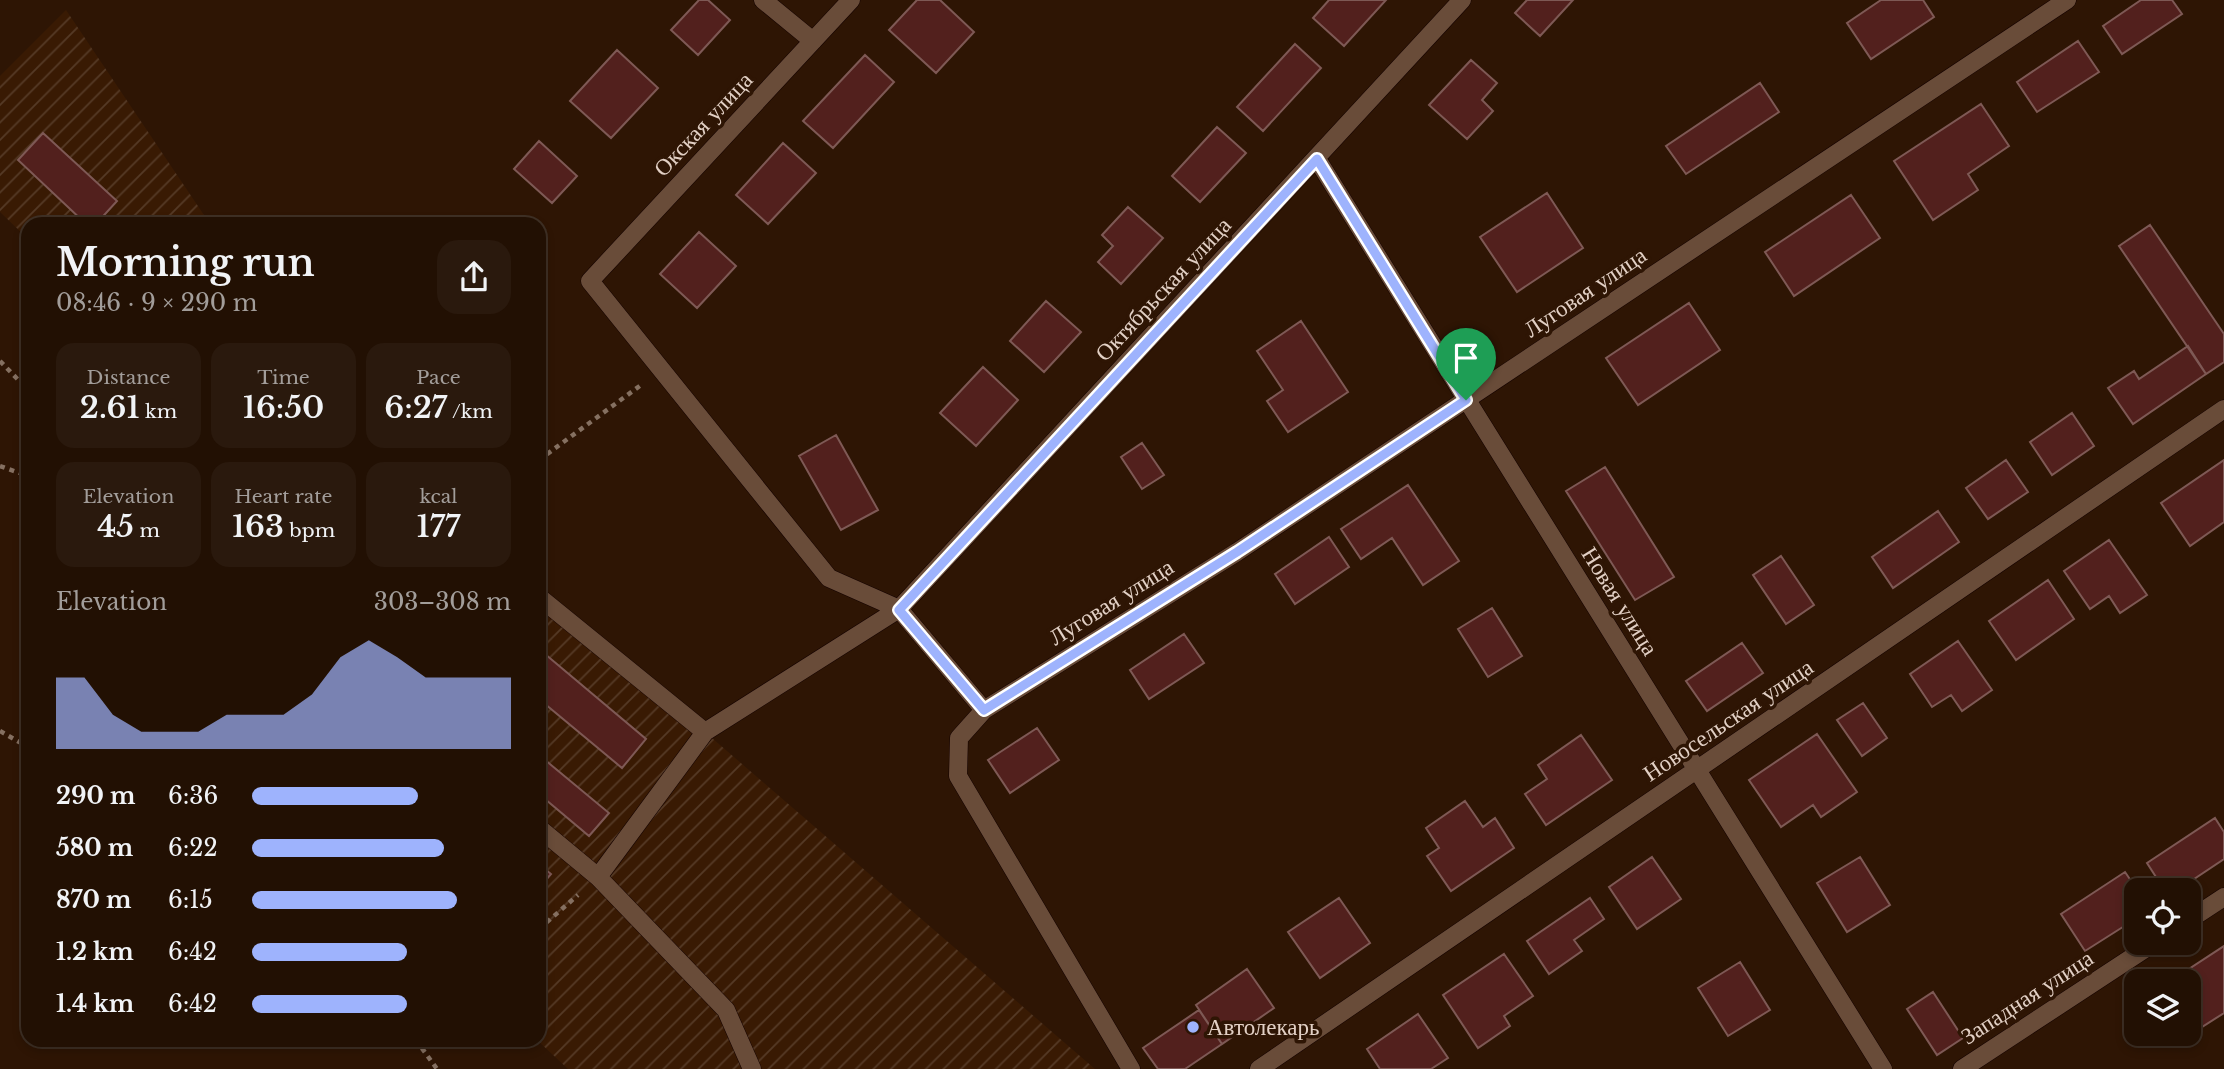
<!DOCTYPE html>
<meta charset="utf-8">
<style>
body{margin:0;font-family:"Libre Baskerville",serif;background:#2a190d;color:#f1f3f6;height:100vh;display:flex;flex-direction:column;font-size:26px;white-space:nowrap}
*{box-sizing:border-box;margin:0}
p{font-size:23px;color:#a29d9a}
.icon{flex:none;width:38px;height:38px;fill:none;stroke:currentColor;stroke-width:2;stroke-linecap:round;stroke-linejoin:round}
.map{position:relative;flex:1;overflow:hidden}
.details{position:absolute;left:21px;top:217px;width:525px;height:830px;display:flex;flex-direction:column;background:#221003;border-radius:21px;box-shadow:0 4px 10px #0003,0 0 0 2px #3f3025}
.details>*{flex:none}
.controls{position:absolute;left:2124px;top:878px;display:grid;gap:14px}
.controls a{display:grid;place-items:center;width:77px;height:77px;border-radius:14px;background:#221003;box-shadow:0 4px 10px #0003,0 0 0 2px #3f3025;font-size:35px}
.pin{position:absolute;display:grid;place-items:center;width:60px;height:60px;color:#fff;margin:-72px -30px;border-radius:50% 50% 50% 0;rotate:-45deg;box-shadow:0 0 7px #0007}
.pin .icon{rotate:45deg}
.round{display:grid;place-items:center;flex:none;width:74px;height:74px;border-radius:21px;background:#2a190d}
.head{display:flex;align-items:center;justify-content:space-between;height:119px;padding:0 35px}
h1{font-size:38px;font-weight:600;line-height:52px}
.stats{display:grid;grid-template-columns:repeat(3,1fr);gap:10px;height:119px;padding:7px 35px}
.stats div{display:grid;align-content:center;border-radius:18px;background:#2a190d;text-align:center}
.stats b{font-size:30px;font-weight:600}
.stats small{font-size:19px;font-weight:400}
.stats p{font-size:19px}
.chart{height:196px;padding:14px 35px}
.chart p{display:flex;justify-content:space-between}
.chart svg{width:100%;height:126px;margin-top:7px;fill:#9eb3fd;opacity:.7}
ul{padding:0 35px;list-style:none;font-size:23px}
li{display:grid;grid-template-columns:112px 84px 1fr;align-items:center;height:52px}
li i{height:18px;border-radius:9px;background:#9eb3fd}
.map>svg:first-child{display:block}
.industrial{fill:url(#industrial-furrows)}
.building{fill:#52201d;stroke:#7e5955;stroke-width:2}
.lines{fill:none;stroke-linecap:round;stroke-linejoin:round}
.minor-casing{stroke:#140200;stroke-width:19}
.path{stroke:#857061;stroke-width:4.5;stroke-dasharray:5 5;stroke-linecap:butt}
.minor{stroke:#694c39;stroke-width:18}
.route-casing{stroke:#fff;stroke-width:14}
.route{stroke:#9eb3fd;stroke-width:9}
.poi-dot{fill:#9eb3fd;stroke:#2e1504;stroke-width:2.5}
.labels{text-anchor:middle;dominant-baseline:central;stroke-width:7;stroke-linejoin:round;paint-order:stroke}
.street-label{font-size:23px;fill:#e2d0c5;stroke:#2e1504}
.poi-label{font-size:23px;fill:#e2d0c5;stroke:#2e1504;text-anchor:start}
</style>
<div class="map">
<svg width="2224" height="1069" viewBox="0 0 2224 1069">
<defs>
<pattern id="industrial-furrows" width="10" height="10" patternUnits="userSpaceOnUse" patternTransform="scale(1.75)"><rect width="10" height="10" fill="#391a03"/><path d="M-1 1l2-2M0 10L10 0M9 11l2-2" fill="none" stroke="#553a26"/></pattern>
</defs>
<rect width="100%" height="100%" fill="#2e1504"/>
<!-- industrial -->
<path class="industrial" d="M66 10 210 224H28V239L0 212V76Z
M539 597 705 732 1095 1069H568L537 1040H539Z"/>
<!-- building -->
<path class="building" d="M699 0H708L730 20 698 55 671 30Z
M917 0H940L974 32 936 73 889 30Z
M1329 0H1386L1344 46 1313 18Z
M1527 0H1573L1540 36 1515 13Z
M1881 0H1923L1934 17 1871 59 1847 23Z
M2141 0H2172L2182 14 2122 54 2103 26Z
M2078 41 2099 72 2037 112 2017 82Z
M1295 44 1321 68 1263 131 1237 107Z
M617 50 658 88 611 138 570 101Z
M865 55 894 82 833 148 803 121Z
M1471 60 1497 83 1482 100 1493 111 1467 139 1429 105Z
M1760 83 1779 112 1686 174 1666 146Z
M1981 104 2009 146 1968 174 1978 190 1933 220 1894 161Z
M1217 127 1246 153 1200 202 1172 176Z
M43 133 117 201 96 224H86L18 160Z
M539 141 577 176 552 203 514 169Z
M783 143 816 173 768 224 736 195Z
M1547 193 1583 248 1517 292 1480 237Z
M1851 195 1880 238 1794 296 1765 252Z
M1128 207 1163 238 1121 284 1098 262 1113 246 1102 235Z
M2150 225 2224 334V362L2206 374 2119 246Z
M699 232 736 266 697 308 660 274Z
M1046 301 1081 332 1044 372 1010 341Z
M1689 303 1720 350 1638 405 1606 358Z
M1301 321 1348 392 1288 432 1267 401 1283 390 1257 351Z
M2188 346 2206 374 2133 424 2108 388 2134 371 2139 379Z
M983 367 1018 400 976 446 940 413Z
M2072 413 2094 446 2052 475 2030 442Z
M836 435 878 510 841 530 799 456Z
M1142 443 1164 475 1142 489 1121 457Z
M2006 460 2028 492 1988 519 1966 488Z
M2224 460V522L2190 546 2161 503Z
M1605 467 1674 577 1635 600 1566 491Z
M1408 485 1459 561 1423 585 1392 538 1361 559 1341 529Z
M1938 511 1959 542 1893 588 1872 557Z
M1329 537 1349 567 1295 604 1275 574Z
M2109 540 2147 595 2120 613 2109 596 2090 609 2064 571Z
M1781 556 1814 605 1786 624 1753 575Z
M2048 580 2074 619 2016 660 1989 621Z
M1492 608 1522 656 1488 677 1458 629Z
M1184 634 1204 663 1149 699 1130 670Z
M1958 641 1992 690 1962 711 1951 695 1932 707 1910 674Z
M1742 643 1763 673 1707 711 1686 681Z
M539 649 646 739 622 768 539 699Z
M1863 703 1887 738 1862 756 1837 720Z
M1037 728 1059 760 1010 793 988 760Z
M1817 734 1857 792 1821 817 1813 805 1781 827 1749 780Z
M1581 735 1612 780 1546 825 1525 794 1547 779 1538 765Z
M539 755 609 813 589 836 539 794Z
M1465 801 1483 827 1495 818 1514 848 1451 891 1427 856 1439 848 1426 828Z
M2215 818 2224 832V859L2176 891H2165L2147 863Z
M1652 857 1681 899 1637 929 1609 887Z
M1860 857 1890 905 1847 932 1817 883Z
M539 864 551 874 539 888Z
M2125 872 2138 891 2137 918 2085 951 2061 914Z
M1339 898 1370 943 1320 978 1288 932Z
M1590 898 1604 919 1574 940 1582 951 1549 974 1527 941Z
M2224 946V1013L2180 1041 2176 1034H2189V982H2169Z
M1504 954 1533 996 1504 1016 1510 1026 1478 1048 1443 995Z
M1740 962 1770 1010 1728 1036 1698 988Z
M1247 969 1274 1008 1222 1044 1196 1005Z
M1933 992 1963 1038 1937 1055 1907 1009Z
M1199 1010 1222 1044 1185 1069H1158L1143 1048Z
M1418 1014 1448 1058 1431 1069H1380L1367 1049Z"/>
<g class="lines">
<defs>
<path id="minor" d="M763 0 813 41
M851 0 590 281 829 578 899 609 984 710 959 738 958 776 1131 1069
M1317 159 1883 1069
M539 597 705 732 899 609 1462 0
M984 710 1237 552 2067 0
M539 828 598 877 726 1010 752 1069
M598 877 705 732
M2189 920 2224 897
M1259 1069 2224 409
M1962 1069 2154 943"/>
</defs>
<!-- minor casing -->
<use href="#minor" class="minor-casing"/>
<!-- path -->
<path class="path" d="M0 361 28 390
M539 460 641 385
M0 466 28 476
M0 731 28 747
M539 929 578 895
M416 1040 437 1069"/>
<!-- minor -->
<use href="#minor" class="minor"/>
</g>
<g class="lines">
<defs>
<path id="route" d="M1317 159 1466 400 1237 552 984 710 899 610Z"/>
</defs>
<!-- route casing -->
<use href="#route" class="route-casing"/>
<!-- route -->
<use href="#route" class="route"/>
</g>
<!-- markers -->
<circle class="poi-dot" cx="1193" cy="1027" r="7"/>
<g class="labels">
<!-- street labels -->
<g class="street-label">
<text transform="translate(703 124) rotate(-47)">Окская улица</text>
<text transform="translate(1163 289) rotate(-47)">Октябрьская улица</text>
<text transform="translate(1585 292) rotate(-34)">Луговая улица</text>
<text transform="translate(1620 601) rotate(58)">Новая улица</text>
<text transform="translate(1111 602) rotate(-32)">Луговая улица</text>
<text transform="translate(1728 720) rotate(-34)">Новосельская улица</text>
<text transform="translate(2027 997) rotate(-33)">Западная улица</text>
</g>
<!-- poi labels -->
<g class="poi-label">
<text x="1207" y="1027">Автолекарь</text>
</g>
</g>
</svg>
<div class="controls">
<a><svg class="icon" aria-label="locate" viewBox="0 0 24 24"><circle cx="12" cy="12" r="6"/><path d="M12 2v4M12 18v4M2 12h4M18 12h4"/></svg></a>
<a><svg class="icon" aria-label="layers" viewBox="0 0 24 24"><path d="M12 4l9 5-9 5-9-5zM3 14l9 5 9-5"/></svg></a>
</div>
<div class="pin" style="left:1466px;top:400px;background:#1e9e55"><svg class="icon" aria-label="arrive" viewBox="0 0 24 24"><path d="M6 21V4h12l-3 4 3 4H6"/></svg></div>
<section class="details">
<div class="head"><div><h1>Morning run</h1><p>08:46 · 9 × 290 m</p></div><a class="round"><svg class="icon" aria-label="share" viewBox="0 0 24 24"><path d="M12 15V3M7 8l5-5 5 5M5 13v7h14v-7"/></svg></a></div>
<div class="stats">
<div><p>Distance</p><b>2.61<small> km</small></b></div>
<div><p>Time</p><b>16:50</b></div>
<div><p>Pace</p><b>6:27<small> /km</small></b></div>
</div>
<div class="stats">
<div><p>Elevation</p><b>45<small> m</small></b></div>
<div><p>Heart rate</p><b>163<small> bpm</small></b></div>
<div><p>kcal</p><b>177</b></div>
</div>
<div class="chart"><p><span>Elevation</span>303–308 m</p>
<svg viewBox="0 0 160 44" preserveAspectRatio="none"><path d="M0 44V19L10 19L20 32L30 38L40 38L50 38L60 32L70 32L80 32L90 25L100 12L110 6L120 12L130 19L140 19L150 19L160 19V44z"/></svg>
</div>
<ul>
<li><b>290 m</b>6:36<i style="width:64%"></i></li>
<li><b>580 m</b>6:22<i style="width:74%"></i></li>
<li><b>870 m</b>6:15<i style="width:79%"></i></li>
<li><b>1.2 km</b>6:42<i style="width:60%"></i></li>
<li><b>1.4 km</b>6:42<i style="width:60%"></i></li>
</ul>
</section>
</div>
